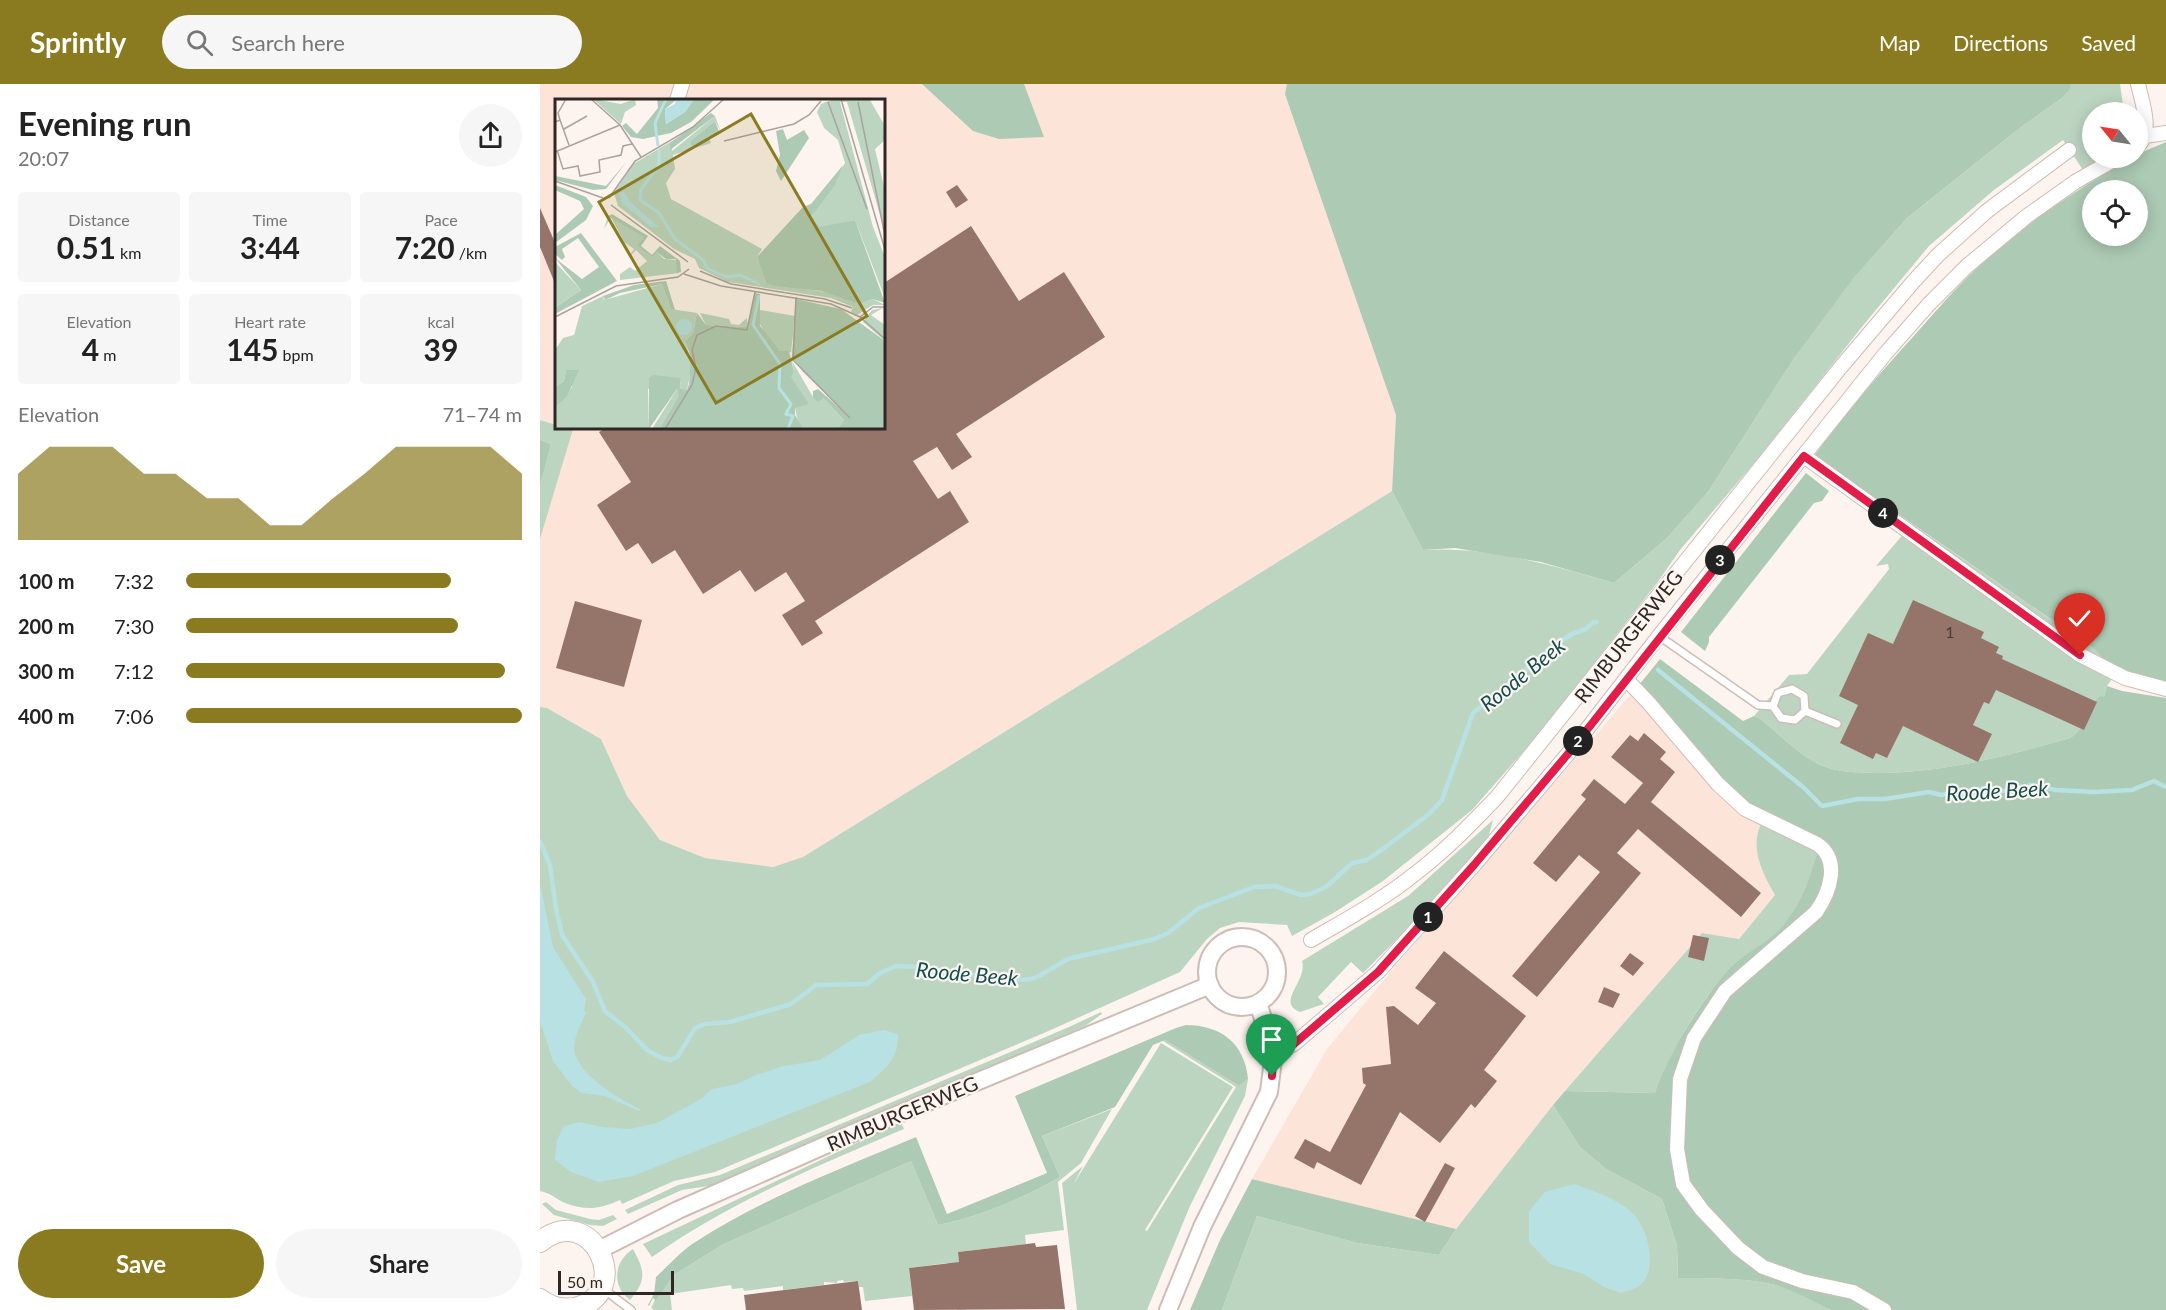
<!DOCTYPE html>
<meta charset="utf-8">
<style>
body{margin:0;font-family:Lato,sans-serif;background:#f6f6f6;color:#222;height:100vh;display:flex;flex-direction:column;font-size:22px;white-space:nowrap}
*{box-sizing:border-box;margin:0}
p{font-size:20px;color:#767676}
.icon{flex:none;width:33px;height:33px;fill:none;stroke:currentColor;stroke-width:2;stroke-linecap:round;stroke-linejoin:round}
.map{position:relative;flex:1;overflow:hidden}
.details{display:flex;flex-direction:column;background:#fff;width:540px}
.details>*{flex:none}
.needle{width:39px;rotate:300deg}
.tools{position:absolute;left:1542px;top:18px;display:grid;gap:12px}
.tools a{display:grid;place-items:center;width:66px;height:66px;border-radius:50%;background:#fff;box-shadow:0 3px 15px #0003;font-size:30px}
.scale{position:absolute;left:18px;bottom:15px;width:116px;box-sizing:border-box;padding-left:6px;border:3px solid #2e2725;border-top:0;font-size:16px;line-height:21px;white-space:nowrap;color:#2e2725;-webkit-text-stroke:4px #fef4ef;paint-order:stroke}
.pin{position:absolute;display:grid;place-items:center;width:51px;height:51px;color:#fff;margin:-62px -26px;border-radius:50% 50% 50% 0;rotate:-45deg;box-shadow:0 0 6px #0007}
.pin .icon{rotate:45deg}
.km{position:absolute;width:30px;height:30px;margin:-15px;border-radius:50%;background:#222;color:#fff;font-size:16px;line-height:30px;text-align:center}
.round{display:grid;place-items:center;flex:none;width:63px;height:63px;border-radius:32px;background:#f6f6f6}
.overview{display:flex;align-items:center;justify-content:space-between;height:102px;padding:0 18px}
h1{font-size:33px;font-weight:700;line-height:45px}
.stats{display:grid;grid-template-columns:repeat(3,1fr);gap:9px;height:102px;padding:6px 18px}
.stats div{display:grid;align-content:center;border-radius:6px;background:#f6f6f6;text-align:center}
.stats b{font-size:30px;font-weight:700}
.stats small{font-size:16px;font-weight:400}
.stats p{font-size:16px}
.chart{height:168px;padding:12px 18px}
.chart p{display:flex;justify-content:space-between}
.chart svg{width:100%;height:108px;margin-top:6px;fill:#8b7b20;opacity:.7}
.cta{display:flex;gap:12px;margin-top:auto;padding:12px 18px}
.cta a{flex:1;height:69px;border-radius:36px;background:#8b7b20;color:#fff;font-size:24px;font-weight:700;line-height:69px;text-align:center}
.cta a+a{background:#f6f6f6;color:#222}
ul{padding:0 18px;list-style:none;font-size:20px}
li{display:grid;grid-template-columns:96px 72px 1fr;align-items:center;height:45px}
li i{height:15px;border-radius:8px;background:#8b7b20}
header{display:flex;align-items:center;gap:36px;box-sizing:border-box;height:84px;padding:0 30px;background:#8b7b20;color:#fff}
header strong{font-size:28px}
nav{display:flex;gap:33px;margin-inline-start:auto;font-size:21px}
.search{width:420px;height:54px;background:#f6f6f6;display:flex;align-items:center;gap:15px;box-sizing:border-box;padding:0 21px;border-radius:33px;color:#767676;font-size:22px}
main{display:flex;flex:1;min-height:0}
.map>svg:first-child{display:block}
.built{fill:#fde4d9;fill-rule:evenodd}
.green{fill:#bcd5c1}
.forest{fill:#adcab4;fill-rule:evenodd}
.water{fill:#b7e1e2}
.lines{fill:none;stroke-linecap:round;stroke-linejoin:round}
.stream{stroke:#b7e1e2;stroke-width:4.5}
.building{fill:#95756a}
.service-casing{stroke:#cdbdb6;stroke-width:10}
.minor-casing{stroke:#cdbdb6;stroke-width:16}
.tertiary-casing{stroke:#cdbdb6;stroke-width:20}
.secondary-casing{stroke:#cdbdb6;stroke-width:22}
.service{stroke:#fff;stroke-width:7}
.minor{stroke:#fff;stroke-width:14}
.tertiary{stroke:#fff;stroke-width:16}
.secondary{stroke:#fff;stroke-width:20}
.route-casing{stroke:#fff;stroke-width:12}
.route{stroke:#e11d48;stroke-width:8}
.labels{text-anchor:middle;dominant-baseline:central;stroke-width:4.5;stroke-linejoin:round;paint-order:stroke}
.number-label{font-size:16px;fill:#483a36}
.street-label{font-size:20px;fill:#2e2725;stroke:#fef4ef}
.water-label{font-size:21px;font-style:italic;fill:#104d4f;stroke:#fef4ef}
.inset-river{fill:none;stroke:#b7e1e2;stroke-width:3}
.inset-road{fill:none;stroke:#aba29e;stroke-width:1.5}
.view{fill:#8b7b20;fill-opacity:0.15;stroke:#8b7b20;stroke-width:3}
.inset-edge{fill:none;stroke:#2e2725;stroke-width:3}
</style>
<header>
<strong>Sprintly</strong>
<div class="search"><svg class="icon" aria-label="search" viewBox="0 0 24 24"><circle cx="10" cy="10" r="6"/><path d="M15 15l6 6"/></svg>Search here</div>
<nav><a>Map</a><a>Directions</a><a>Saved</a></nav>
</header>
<main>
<section class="details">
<div class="overview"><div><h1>Evening run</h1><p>20:07</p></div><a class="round"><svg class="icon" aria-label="share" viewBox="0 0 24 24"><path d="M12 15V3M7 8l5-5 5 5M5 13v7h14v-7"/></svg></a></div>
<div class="stats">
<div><p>Distance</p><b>0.51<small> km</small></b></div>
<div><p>Time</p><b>3:44</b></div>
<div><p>Pace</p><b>7:20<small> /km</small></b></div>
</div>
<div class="stats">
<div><p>Elevation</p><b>4<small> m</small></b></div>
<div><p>Heart rate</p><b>145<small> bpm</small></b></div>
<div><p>kcal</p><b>39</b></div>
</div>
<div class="chart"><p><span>Elevation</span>71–74 m</p>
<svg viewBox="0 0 160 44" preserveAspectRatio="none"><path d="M0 44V17L10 6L20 6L30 6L40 17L50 17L60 27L70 27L80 38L90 38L100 27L110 17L120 6L130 6L140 6L150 6L160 17V44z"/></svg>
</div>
<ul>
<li><b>100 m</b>7:32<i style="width:79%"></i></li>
<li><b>200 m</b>7:30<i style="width:81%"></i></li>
<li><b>300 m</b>7:12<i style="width:95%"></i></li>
<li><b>400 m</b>7:06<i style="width:100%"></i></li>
</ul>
<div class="cta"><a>Save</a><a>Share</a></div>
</section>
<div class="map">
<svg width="1626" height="1226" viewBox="0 0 1626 1226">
<rect width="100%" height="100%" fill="#fef4ef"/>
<!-- built -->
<path class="built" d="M0 0H769L856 331 852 407 263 773 233 783 165 774 120 756 87 712 61 655 7 624 0 623ZM16 16H344V344H16Z
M1099 601 1166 674 1202 720 1223 736 1224 790 1235 811 1199 855 1162 849 1013 1021 916 1145 712 1095 787 965 856 881Z"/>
<!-- green -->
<path class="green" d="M1531 0H1580L1584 28H1552V74H1564L1543 86 1523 56 1454 106 1389 162 1321 244 1220 372 1140 466 1117 499 997 652 932 726 843 797 795 828 752 852 747 841 699 838 680 844 667 855 640 888 504 949 175 1088 134 1097 82 1120 80 1116C60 1125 46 1127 25 1119 16 1115 11 1109 0 1107V623L7 624 61 655 87 712 120 756 165 774 233 783 263 773 852 407 883 466C948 462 1012 481 1074 499L1127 454 1168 408 1253 276 1315 191 1367 134 1481 43 1521 15Z
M0 336 16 341V344L33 345 0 455V402L11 360 0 356Z
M1372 440 1554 565 1576 589 1567 602 1564 614 1559 612C1548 626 1545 645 1530 654 1466 672 1403 689 1336 689 1319 688 1302 689 1286 683 1261 674 1240 650 1219 634L1214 632 1249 591 1267 590 1349 485 1348 480 1336 482Z
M953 736 949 751 936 769 861 851 823 889 811 878 778 913 784 920 760 928C735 918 768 897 762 877L868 812Z
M1223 736 1279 763C1272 788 1264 813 1249 835 1235 855 1202 877 1183 894 1162 913 1123 981 1115 1009L1025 1007 1162 849 1199 855 1235 811C1222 788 1208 762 1223 736Z
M561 928 562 930 545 942 175 1101 142 1106 88 1130 85 1126 138 1101 180 1091 529 943Z
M625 956 699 1002 708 995 705 1012 650 1122 607 1226H537L522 1099 543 1082 533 1101 621 959 693 1003 605 1146 607 1147 696 1003 623 957Z
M1013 1021 1040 1063 1066 1085 1122 1115 1137 1162 1138 1194C1168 1194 1198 1194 1226 1199 1249 1203 1271 1216 1291 1226H682L717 1132 817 1159 899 1171 916 1145Z
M572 1025 541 1079 518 1098 524 1146 485 1151 486 1160 418 1168 426 1226H417L407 1179 369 1184 372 1212 325 1217 323 1203H319L318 1197 304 1198 303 1196 297 1197V1199L284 1198V1201L243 1206V1202L204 1207 203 1204 192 1205 191 1201 130 1210 132 1226H114L111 1224 135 1190 184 1160 371 1077 398 1141C441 1132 481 1115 520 1093L502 1052Z
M361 1038 364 1045C277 1082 190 1118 112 1173L103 1160Z
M6 1118 16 1126 50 1135 59 1136 73 1131 77 1135 63 1142 50 1141 14 1131 2 1120Z
M93 1165C105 1187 107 1196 90 1216 71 1202 74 1177 93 1165Z"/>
<!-- forest -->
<path class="forest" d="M382 0H484L504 53 459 55 433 47Z
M747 0H1531L1529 6 1521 15 1481 43 1367 134 1315 192 1253 276 1168 408 1127 454 1074 499 1001 478 915 464 883 466 852 407 856 331 745 10Z
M1626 58V597L1612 598 1576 589 1554 565 1274 372C1301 334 1331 300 1361 266 1387 238 1411 208 1439 182 1485 140 1537 105 1591 74H1598V70ZM1552 106H1598V152H1552Z
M0 356 11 360 0 402Z
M1266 389 1289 407 1282 417 1274 419 1169 553V558L1165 567 1141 548Z
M1120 575 1203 637 1214 632 1219 634C1240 650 1261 674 1286 683 1302 689 1319 688 1336 689 1403 689 1466 672 1530 654 1545 645 1548 625 1559 612L1564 613 1567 602 1582 607 1626 614V1226H1291C1270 1216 1249 1203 1226 1199 1198 1194 1167 1194 1138 1194L1137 1162 1122 1115 1066 1085 1040 1063 1013 1021 1025 1007 1115 1009C1125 974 1171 899 1199 876 1215 863 1236 854 1248 835 1264 814 1271 789 1279 763L1202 720 1166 674 1099 601Z
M646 941C680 941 705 959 708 995L699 1002 625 956 613 961 575 1023 502 1052 520 1093C481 1115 441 1132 398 1141L371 1077 184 1160 135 1190 111 1224 115 1216 113 1214 109 1222 108 1221 114 1210 116 1193C129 1181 142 1166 157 1157 225 1113 303 1084 376 1053L407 1130 507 1089 475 1012 636 944Z
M712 1095 916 1145 899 1171 817 1159 717 1132 682 1226H650L680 1156Z"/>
<!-- water -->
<path class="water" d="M0 799 13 863 46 915 44 926 46 929C41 939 31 959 35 970 43 994 79 1015 100 1025L99 1027 65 1012 42 1009 32 1002 13 977 0 937Z
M344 946 358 950C359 974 347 983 330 998L93 1092 59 1098 31 1088 15 1076 17 1056 24 1042 39 1038 63 1043 90 1045 117 1039 161 1015 172 1005 197 1000 216 991 244 982 280 976 319 951Z
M1034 1100C1053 1107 1083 1116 1096 1133 1109 1149 1118 1188 1099 1202 1095 1205 1086 1207 1081 1209L1064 1203 1044 1190 1010 1180 989 1158V1127L1005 1108Z"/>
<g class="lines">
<!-- stream -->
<path class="stream" d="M1118 586 1263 703 1282 722 1318 715H1345L1389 708 1401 711 1447 704 1459 707 1481 706 1490 701 1516 706 1554 708 1592 706 1614 697 1626 703
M0 757 10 781 16 825 22 851 53 898 65 927 85 943 108 967 122 974 131 976 138 972 155 944 165 940 190 938 251 920 276 901 327 900 340 889 356 882 383 883 397 887 478 896 491 895 501 891 528 875 615 855 628 849 659 824 714 803 735 802 761 811 770 810 786 803 812 779 827 776 844 764 889 730 902 716 933 629 982 591 993 577 999 576 1012 562 1034 549 1046 545 1053 538H1057"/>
</g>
<!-- building -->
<path class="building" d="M417 101 428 116 416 124 406 108Z
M0 124 16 161V202L0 163Z
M431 142 479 217 524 188 565 253 416 350 432 373 412 386 397 363 373 377 398 415 410 407 429 438 275 537 283 549 262 562 242 531 265 517 246 488 215 508 200 486 163 510 135 466 112 480 98 459 86 467 57 421 91 398 59 348 66 344H344V199Z
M1373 516 1444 548 1441 554 1459 563 1456 569 1463 572 1462 575 1557 618 1544 646 1456 606 1449 620 1444 618 1433 641 1452 650 1438 678 1363 642 1347 674 1336 669 1333 675 1300 659 1318 621 1299 612 1328 549 1353 560Z
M35 517 102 536 84 603 16 584Z
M1104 649 1126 668 1120 675 1135 688 1111 718 1221 809 1201 833 1098 745 1077 769 1101 789 997 913 972 892 1060 788 1039 771 1016 798 993 779 1046 715 1041 711 1054 695 1085 720 1103 699 1071 673 1090 651 1098 657Z
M1153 851 1169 854 1164 877 1148 873Z
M904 867 986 932 944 986 957 997 935 1024 931 1020 900 1059 860 1028 821 1101 777 1078 774 1085 754 1074 765 1055 790 1068 826 1001 823 999 822 984 851 980 846 923 854 922 878 941 896 919 875 904Z
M1090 869 1104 879 1093 892 1080 882Z
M1064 903 1080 910 1073 924 1058 918Z
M905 1079 915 1084 885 1138 875 1132Z
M495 1159 496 1163 517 1161 525 1225 374 1226 369 1184 419 1178 418 1168Z
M318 1197 322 1226H206L204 1211Z"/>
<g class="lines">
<defs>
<path id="service" d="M1119 552 1218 621 1233 622
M1252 605 1264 612 1265 627 1255 636 1241 634 1233 622 1238 609Z
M1265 627 1297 640
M62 1204 91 1226"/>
<path id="minor" d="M137 16 142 0
M1605 52 1626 49
M1598 62C1613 47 1602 18 1598 0
M1264 372 1540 571 1585 594 1626 605
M1087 596 1108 618 1178 700 1205 725 1277 760C1301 776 1290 808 1276 828L1185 907 1154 954 1140 995 1137 1065 1143 1100 1162 1126 1198 1164 1223 1183 1262 1197 1313 1208 1344 1226
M771 856C807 835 844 815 876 789 906 766 931 740 957 713L1300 284 1373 198 1398 171 1447 127 1529 66
M734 968 754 960 838 888 934 781 1027 671 1119 552 1345 270 1389 220 1427 182 1487 132 1535 98 1577 74"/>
<path id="tertiary" d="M667 888a35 35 0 1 1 70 0a35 35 0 1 1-70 0Z
M59 1166 138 1126 313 1049 670 901
M628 1226 662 1143 729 1008 734 968 718 919"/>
<path id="secondary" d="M0 1158C52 1115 96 1210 35 1224 22 1226 10 1223 0 1215"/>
</defs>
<!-- service casing -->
<use href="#service" class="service-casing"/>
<!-- minor casing -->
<use href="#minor" class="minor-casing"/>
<!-- tertiary casing -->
<use href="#tertiary" class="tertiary-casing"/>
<!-- secondary casing -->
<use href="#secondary" class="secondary-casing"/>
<!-- service -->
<use href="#service" class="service"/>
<!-- minor -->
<use href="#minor" class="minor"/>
<!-- tertiary -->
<use href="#tertiary" class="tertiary"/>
<!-- secondary -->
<use href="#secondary" class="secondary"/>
</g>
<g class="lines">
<defs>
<path id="route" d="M732 992 734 968 754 960 838 888 934 781 1027 671 1264 372 1540 571"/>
</defs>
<!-- route casing -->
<use href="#route" class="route-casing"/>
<!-- route -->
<use href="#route" class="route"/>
</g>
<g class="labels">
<!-- number labels -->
<g class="number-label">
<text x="1410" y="547">1</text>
</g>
<!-- street labels -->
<g class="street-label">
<text transform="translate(1088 552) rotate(-52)">RIMBURGERWEG</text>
<text transform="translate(362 1029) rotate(-23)">RIMBURGERWEG</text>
</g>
<!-- water labels -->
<g class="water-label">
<text transform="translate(982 590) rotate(-39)">Roode Beek</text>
<text transform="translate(1457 706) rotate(-3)">Roode Beek</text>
<text transform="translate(427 889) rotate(5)">Roode Beek</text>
</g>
</g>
<!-- overview -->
<g transform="translate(15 15)">
<rect width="330" height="330" fill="#fef4ef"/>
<path d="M38 0 66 5 80 0 81 6 70 13 66 25ZM278 0 315 1 330 27V41L320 50 330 92V133L292 3H285L318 128 330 158V199L300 121 264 129 256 118 290 64 283 41 269 29 262 13 266 5ZM160 17 166 33 160 22 135 42H152L154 38 156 44 118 56 120 70 111 84 116 100 207 150 202 158 211 184 277 194 305 205 318 200 330 206H318L302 216 296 213 298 208 276 199 173 183 144 169 140 160 119 150 63 107 59 94 78 65 134 32 118 45 117 52ZM53 117 66 121 89 138 84 146 98 158 102 153 109 160 123 161 124 174 65 181V175L75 168 80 172 92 162 81 151 73 159 79 150 69 143 56 118 49 130ZM0 163 26 191 0 209ZM107 185 116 210 142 214 138 234 130 242 137 266 132 291 125 289 126 279 93 290 94 330H0V308L17 288 11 271 9 282 0 288V251L8 239 19 236 27 207 48 197 49 201ZM328 209 316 216 330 226V242L308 223 317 211ZM205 211 240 217 236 253 225 252 211 237 204 223ZM145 214 174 220 176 225 184 226 192 219 193 228 151 226ZM237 262 258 298 268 299 289 321 282 330H248L243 324 240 308 253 305 235 278 239 273ZM122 290 125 297 111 324 105 330H97Z" fill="#bcd5c1"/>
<path d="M102 0 121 1 110 10 111 25 130 13 139 0H160L136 23 116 34 88 40 76 38 67 27 71 24 82 35 103 9ZM156 14 160 17 115 51V44ZM160 22 165 35 137 47 135 42ZM228 30 232 41 249 31 254 39 226 82 221 72 225 56 221 32ZM72 62 51 90 38 91 0 81V77L51 87ZM288 66 280 86 256 118 264 128 300 121 330 204 318 200 305 205 267 192 221 187 211 184 202 158 248 108 256 105ZM0 86 31 98 38 107 31 121 0 144V136L29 110 25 102 0 91ZM57 115 93 137 86 147 97 156 105 147 125 162 126 173 122 174 121 160H111L102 153 98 158 87 150 83 146 89 138 53 117ZM26 134 62 182 0 215V209L26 191 0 159 27 180 44 168 23 139 7 150 10 158 7 161 0 155V148ZM111 182 120 211 116 210 107 185 65 194 50 201 48 197 79 186ZM200 194 205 195V227L225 252H234L239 273 236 278 254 305 240 309V316L248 330H105L124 297 122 290 94 330V279L98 276 126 279 125 289 132 291 134 285 136 258 130 242 138 234 142 214 151 226 193 228ZM241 200 286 210 330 242V330H282L289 321 268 299 263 303 258 298V292L263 290 296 319 249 274 237 258ZM11 271H24L12 297 0 308V288L9 282Z" fill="#adcab4"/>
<path d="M121 0H139L130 13 111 25 110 10 120 5ZM69 93 76 104 104 128H96L68 105 64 94ZM121 228a8 8 0 1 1 16 0a8 8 0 1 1-16 0Z" fill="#b7e1e2"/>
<path class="inset-river" d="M103 47 100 24 111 0M104 51V67L86 90 85 101 104 114 120 140 148 161 153 170 172 178 185 176 205 185M204 196 198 226 225 265 224 289 236 305 231 315 238 317 233 330"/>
<path class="inset-road" d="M36 0 65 26 86 58M286 0 330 151M273 3 312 110M303 3 330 137M5 21 14 46M0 23 5 21 3 14 11 0M9 30 32 17M169 42 239 25 254 16 266 2M2 51 8 70 23 67 25 77 45 73 44 61 66 56 68 47 77 45M0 53 65 26M0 82 48 99M54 99 80 62 138 28 169 0M56 106 133 163M145 172 176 185 270 200 297 209M129 175 166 187 276 205 305 218 330 240M241 198 238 261 295 319M0 218 61 187 123 178 134 170M305 218 318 208H330M110 330 137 286 141 269 137 251 142 236 161 227 192 231 200 193"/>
<path class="view" d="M196 15 312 217 161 304 44 103Z"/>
<rect width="330" height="330" class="inset-edge"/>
</g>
</svg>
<div class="tools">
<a><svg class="needle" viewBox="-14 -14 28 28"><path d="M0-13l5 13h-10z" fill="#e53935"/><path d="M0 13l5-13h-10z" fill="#767676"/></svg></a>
<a><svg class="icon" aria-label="locate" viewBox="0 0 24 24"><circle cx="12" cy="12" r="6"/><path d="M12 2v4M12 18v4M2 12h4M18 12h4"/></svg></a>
</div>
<div class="scale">50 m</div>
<div class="pin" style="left:732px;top:992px;background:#1e9e55"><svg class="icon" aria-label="arrive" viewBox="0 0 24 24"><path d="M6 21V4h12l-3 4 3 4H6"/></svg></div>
<div class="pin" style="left:1540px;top:571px;background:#d93025"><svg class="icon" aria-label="check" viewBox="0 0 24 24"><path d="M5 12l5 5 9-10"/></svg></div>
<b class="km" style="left:888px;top:833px">1</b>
<b class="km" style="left:1038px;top:657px">2</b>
<b class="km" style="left:1180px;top:476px">3</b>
<b class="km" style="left:1343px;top:429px">4</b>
</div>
</main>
